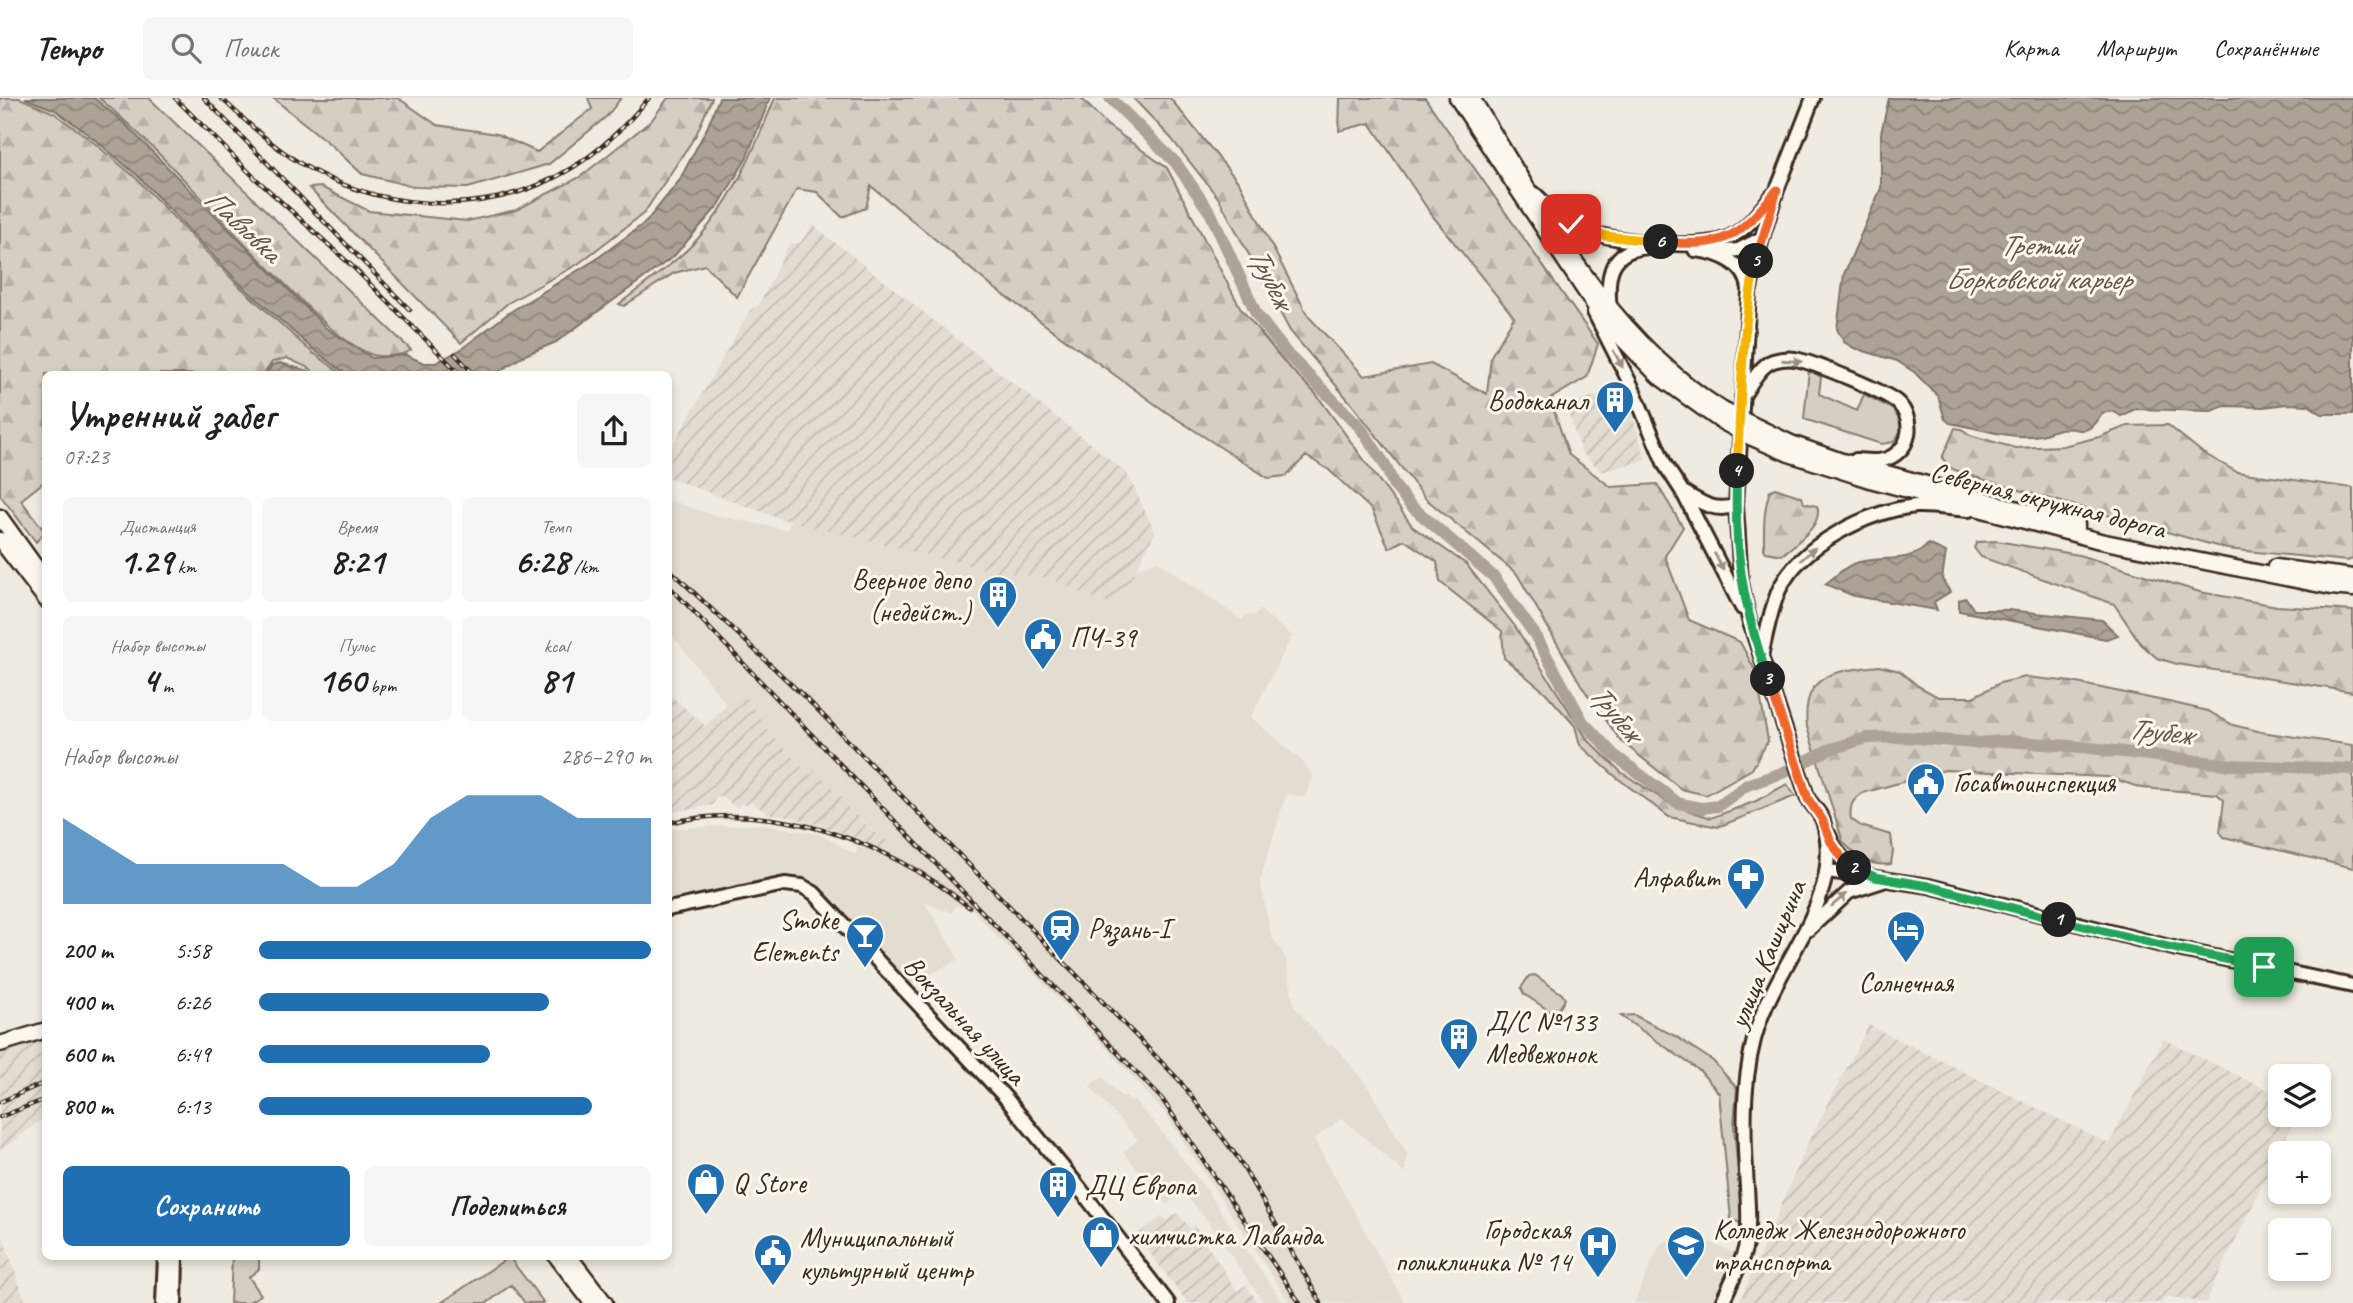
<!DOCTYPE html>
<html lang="ru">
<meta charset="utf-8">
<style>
body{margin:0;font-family:Caveat,sans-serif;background:#f6f6f6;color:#202124;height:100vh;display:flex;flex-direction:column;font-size:26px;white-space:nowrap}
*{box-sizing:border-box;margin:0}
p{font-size:23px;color:#757577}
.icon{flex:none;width:38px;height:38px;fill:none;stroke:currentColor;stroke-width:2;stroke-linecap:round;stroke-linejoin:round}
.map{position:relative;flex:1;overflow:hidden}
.drawer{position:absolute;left:42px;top:273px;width:630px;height:889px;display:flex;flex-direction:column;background:#fff;border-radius:10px;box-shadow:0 4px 10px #0003}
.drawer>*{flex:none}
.fabs{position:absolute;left:2268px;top:966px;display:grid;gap:14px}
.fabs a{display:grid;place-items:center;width:63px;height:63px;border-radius:10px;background:#fff;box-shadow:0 4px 10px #0003;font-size:35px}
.pin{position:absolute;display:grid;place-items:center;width:60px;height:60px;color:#fff;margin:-30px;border-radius:14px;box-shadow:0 4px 10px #0006}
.km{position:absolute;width:35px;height:35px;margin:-18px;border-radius:50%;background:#222;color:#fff;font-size:19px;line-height:35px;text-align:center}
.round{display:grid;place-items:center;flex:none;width:74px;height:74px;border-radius:10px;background:#f6f6f6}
.overview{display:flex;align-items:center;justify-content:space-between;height:119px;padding:0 21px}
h1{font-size:38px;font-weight:800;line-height:52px}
.figures{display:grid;grid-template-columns:repeat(3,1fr);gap:10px;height:119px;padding:7px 21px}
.figures div{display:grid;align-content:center;border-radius:10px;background:#f6f6f6;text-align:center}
.figures b{font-size:35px;font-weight:800}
.figures small{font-size:19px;font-weight:400}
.figures p{font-size:19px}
.chart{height:196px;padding:14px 21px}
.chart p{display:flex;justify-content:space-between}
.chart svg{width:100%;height:126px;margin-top:7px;fill:#1f6fb2;opacity:.7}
.cta{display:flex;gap:14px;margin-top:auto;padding:14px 21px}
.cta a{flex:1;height:80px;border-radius:10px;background:#1f6fb2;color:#fff;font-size:28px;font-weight:800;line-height:80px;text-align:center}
.cta a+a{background:#f6f6f6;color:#202124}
ul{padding:0 21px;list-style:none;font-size:23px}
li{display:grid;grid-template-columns:112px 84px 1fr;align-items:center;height:52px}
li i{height:18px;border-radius:9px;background:#1f6fb2}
header{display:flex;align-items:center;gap:42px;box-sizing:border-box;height:98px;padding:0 35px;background:#fff;border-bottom:2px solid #e0e0e0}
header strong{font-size:33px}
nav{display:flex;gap:38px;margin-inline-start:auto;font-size:24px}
.search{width:490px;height:63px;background:#f6f6f6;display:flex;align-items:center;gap:18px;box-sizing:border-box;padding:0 24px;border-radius:10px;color:#757577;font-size:26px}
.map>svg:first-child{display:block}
.built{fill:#e2dcd1}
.industrial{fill:url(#industrial-furrows)}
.green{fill:#d5cec3;stroke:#887c70;stroke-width:2}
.forest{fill:url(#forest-firs);stroke:#887c70;stroke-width:2}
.water{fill:url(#water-waves);stroke:#7f7367;stroke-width:2}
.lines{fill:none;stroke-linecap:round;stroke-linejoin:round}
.river{stroke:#aca397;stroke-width:12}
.secondary-casing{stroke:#3b2a1e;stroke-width:18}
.primary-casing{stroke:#3b2a1e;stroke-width:19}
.secondary{stroke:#fbf7ec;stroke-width:12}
.primary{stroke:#fbf7ec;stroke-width:14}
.rail-casing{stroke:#3b2a1e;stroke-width:4.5}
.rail{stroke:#fbf7ec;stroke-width:2;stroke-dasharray:5;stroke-linecap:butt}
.primary-bridge-casing{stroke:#3b2a1e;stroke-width:19;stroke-linecap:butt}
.primary-bridge{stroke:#fbf7ec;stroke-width:14}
.oneway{fill:#9b9085}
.split-1-casing{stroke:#fff;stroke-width:14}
.split-2-casing{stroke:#fff;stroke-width:14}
.split-3-casing{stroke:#fff;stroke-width:14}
.split-4-casing{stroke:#fff;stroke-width:14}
.split-5-casing{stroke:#fff;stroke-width:14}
.split-6-casing{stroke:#fff;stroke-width:14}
.split-7-casing{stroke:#fff;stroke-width:14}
.split-1{stroke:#22a559;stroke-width:9}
.split-2{stroke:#22a559;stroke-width:9}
.split-3{stroke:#f0652b;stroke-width:9}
.split-4{stroke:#22a559;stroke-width:9}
.split-5{stroke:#f5b400;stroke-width:9}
.split-6{stroke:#f0652b;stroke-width:9}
.split-7{stroke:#f5b400;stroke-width:9}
.labels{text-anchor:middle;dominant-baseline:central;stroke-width:6;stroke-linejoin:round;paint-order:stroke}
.poi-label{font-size:28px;fill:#3b2a1e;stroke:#fbf7ec;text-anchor:start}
.street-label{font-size:28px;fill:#3b2a1e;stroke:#fbf7ec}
.water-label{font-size:30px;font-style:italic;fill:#635448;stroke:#fbf7ec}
</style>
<header>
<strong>Tempo</strong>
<div class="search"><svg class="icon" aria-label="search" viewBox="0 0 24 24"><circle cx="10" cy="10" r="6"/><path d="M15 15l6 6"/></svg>Поиск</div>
<nav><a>Карта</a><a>Маршрут</a><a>Сохранённые</a></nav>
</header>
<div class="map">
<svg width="2353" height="1205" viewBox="0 0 2353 1205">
<defs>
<pattern id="industrial-furrows" width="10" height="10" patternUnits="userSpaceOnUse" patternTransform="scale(1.75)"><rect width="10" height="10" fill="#e2dcd1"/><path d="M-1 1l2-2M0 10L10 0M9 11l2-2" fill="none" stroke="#c3bdb3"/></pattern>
<pattern id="forest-firs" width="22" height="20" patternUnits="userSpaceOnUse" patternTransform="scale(1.75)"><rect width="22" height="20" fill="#d5cec3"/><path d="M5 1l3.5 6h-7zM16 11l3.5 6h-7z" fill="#b8b1a7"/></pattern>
<pattern id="water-waves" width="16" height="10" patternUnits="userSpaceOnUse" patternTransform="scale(1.75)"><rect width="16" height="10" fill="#aca397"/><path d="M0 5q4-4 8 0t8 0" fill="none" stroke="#8d857b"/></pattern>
</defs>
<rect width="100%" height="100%" fill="#f0ebe0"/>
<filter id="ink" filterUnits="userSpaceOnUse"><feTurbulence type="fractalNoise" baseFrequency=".0143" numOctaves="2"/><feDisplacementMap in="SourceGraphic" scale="14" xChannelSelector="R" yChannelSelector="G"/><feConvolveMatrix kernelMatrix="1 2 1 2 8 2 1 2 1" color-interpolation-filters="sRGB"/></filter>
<g filter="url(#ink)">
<!-- built -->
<path class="built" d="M669 402 710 416 787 432 791 422 997 474 1045 479 1110 508 1120 491 1125 494 1136 471 1157 463 1242 522 1247 516 1254 518 1260 512 1292 538 1251 619 1303 664 1313 679 1305 699 1286 696 1260 783 1271 838 1286 860 1294 908 1328 948 1333 946 1367 987 1407 1056 1405 1076 1342 1020 1314 1041 1405 1205H1290L1164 1014 1111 955 969 809 955 808 952 815 925 805 959 861 910 888 815 783 799 778 669 804V731L760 726 819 736 855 756 858 748 885 741 871 731 847 708V704L815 674 811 678 770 635 751 605 740 594 727 607 669 533Z
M1103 980 1122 999 1125 997 1131 1004 1134 1002 1153 1023 1205 1090 1283 1205H1264L1206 1121 1182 1093 1167 1106 1123 1054 1138 1042 1090 989 1095 983Z
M1689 1135 1737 1156 1716 1205H1634L1660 1146Z"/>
<!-- industrial -->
<path class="industrial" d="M813 127 1127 375 1155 434 1125 494 1120 491 1111 508 1045 479 997 474 778 420 669 380V354L750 212 759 207 789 146 800 145Z
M1625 295 1646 362 1602 374 1581 354 1566 307 1591 299Z
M740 594 751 605 770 635 810 677 815 673 847 704V708L870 731 885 741 888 745 881 751 836 732 784 717 768 716 751 704 746 707 742 705 736 710 727 702 717 698 713 707 669 715V596L705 628Z
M1869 927 2109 1046 2163 941 2280 998V1017H2297L2205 1205 2164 1199 2162 1205H1739L1807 1047Z
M45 940V1019L0 1053V956Z
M1177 1115 1190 1130 1194 1127 1237 1193 1246 1187 1258 1205H1188L1136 1137 1163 1118 1168 1123Z
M0 1131 26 1205H0Z"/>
<!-- green -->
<path class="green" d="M1809 272 1821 279 1819 296 1857 313 1864 296 1894 312 1902 322 1900 334 1894 344 1881 346 1804 321Z
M1535 877 1562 896 1565 901 1558 913 1551 914 1524 896 1521 890 1529 878Z
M1634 917 1677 939 1713 963 1737 990 1734 1027 1742 1126 1731 1121 1719 995 1700 973 1621 918Z
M232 1159H259V1171L249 1179 261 1197 247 1205H230Z
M509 1159 544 1205H525L511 1187 487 1205H441Z"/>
<!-- forest -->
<path class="forest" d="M0 0H20L54 15 87 39 136 80 237 186 307 250 342 276H314L311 271 287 260 272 264 264 276H46L45 383 21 402 45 434 36 444 0 397Z
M99 0H149L411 252C403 258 379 260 370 256 336 241 306 207 280 181 219 122 164 55 99 0Z
M273 0H398L437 27 497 36 537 54 592 11 588 0H621L607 18 549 66 468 90 416 89 362 76 331 47Z
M668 0H712L696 37 644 115 578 166 508 205 461 245 309 90 321 89 369 113 467 123 516 112 580 79 651 23Z
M775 0H1081L1107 27 1167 70 1241 211 1286 266 1316 296 1413 429 1466 466 1514 527 1588 642 1621 674 1672 707 1711 720 1756 703 1787 686 1795 698 1718 729 1669 719 1616 679 1580 647 1575 628 1546 595 1504 560 1502 533 1440 484 1437 464 1404 442 1389 450 1372 412 1329 372 1306 358 1286 378 1268 380 1166 314 990 187 871 88 866 110 842 119 817 94 797 91 737 199 705 167 674 175 624 208 619 206C643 187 670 169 691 148 732 106 753 54 775 0Z
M1133 0H1170L1240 86 1308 218 1364 278 1431 266 1487 296 1491 258 1514 219 1431 116 1370 25 1339 33 1340 0H1425L1598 246 1587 279 1550 301 1569 357 1611 389 1657 386 1683 429 1665 458 1689 522 1740 544 1756 574 1768 643 1752 671 1706 697 1681 691 1621 643 1583 590 1517 476 1426 401 1350 304 1290 233 1219 101 1170 39Z
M2168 327 2203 355 2237 374 2353 390V461L2347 463 2227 451 1981 381 1952 371 1942 360 1955 330 1962 331 1970 337 2015 350 2063 348 2099 339 2127 328Z
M1775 390 1802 399 1804 405 1817 408C1824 427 1796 445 1782 457L1766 454 1764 451C1764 431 1763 412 1770 393Z
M1997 443 2079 457 2200 494 2277 508 2353 513V594L2177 566 2157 560 2141 546 2114 506 1981 459 1974 450 1977 444Z
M1879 568 1900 573 1918 588 1938 599H1973L2000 585 2026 579 2072 584 2169 604 2208 613 2233 627 2261 634 2353 647V770L2224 739 2220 734 2224 702 2217 696 2142 690 2108 679 1945 672 1863 695C1852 702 1849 708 1851 721L1861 728 1891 737 1893 753 1891 766C1870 769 1857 759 1843 744L1807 629C1801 575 1835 573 1879 568Z"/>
<!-- water -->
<path class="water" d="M25 0H94L122 23 326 230 372 260 406 257 424 265H436L460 252 510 214 595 162 646 124 679 83 707 30 719 0H770L746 61 719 107 674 158 556 244 525 257 495 276H346L309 248 238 184 138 78 89 37 55 12Z
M1889 0H2353V316H2322L2308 307 2287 306 2263 309 2225 308 2211 313 2135 311 2121 318 2113 313 2102 315C2083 345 2082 325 2056 332 2051 333 2047 336 2041 337 2010 342 1980 330 1950 325L1945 321 1938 298 1914 274 1897 263 1854 250 1844 244 1837 231 1844 176 1881 90V35Z
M280 265 309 273 311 276H266L272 267Z
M1928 446 1946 454 1942 481 1950 494 1934 504 1937 512 1854 498 1825 486C1834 480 1843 470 1853 466 1876 456 1911 468 1928 446Z
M1966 500 1974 512H2008L2102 522 2118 537 2106 541 1959 513V502Z"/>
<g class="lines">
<!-- river -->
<path class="river" d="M1110 0 1176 65 1211 116 1257 217 1288 257 1360 329 1384 365 1394 387 1410 407 1494 479 1535 537 1583 624 1614 657 1678 705 1702 710 1718 708 1747 687 1782 675 1828 652 1867 640 1906 639 1975 645 2007 643 2082 649 2231 667 2353 671"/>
<defs>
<path id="secondary" d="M1535 96C1551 112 1567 125 1588 133 1615 144 1704 153 1730 139 1748 130 1760 113 1772 98
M1695 152C1718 154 1746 165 1749 191
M1717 154 1738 152 1762 140
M1610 211C1606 178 1609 151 1649 149
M1594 214 1632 289 1665 367 1682 393 1742 510
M1742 299C1750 288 1759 268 1773 263 1780 261 1788 260 1795 261 1812 264 1888 294 1899 306 1913 322 1912 346 1893 358 1882 365 1868 363 1856 362
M1685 395C1701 405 1716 415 1736 407
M1761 559C1766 537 1770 513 1779 492 1800 447 1868 413 1916 408 1933 407 1952 411 1969 412
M1829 737C1835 754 1846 767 1863 774
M1828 773 1929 788 2177 851 2353 888
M668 811 785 786 802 788 814 795 1004 998 1074 1083 1168 1205
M1809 831 1849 794 1883 783
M163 1205 165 1158
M175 1205 176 1158
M1722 1205C1729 1188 1740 1169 1745 1151 1751 1125 1747 1098 1746 1072 1743 1024 1743 971 1759 925 1781 860 1846 796 1823 723 1820 715 1813 708 1808 701L1749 522 1741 484 1736 407 1749 195 1762 140 1777 92 1813 0"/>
<path id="primary" d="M1457 0 1604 222 1658 278 1719 322
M1472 0C1542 113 1608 239 1723 312
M1791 345 1842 363 2077 427
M1789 356 1870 382 2100 443 2331 489 2353 491
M0 419 46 483
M0 442 46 502
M2275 469 2353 479
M0 946 46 932
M556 1158 592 1205
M569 1158 605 1205"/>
</defs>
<!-- secondary casing -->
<use href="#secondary" class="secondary-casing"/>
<!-- primary casing -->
<use href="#primary" class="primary-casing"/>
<!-- secondary -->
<use href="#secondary" class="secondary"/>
<!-- primary -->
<use href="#primary" class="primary"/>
<defs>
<path id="rail" d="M175 0 255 80 352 168 460 276
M204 0 410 212
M221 0C249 26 278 54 312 72 393 116 496 118 575 68 604 50 627 26 649 0
M455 256 474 276
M668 470 813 607 1179 982 1238 1060 1321 1205
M668 487 1162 1001 1300 1205
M668 725C773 701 887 743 969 809
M0 1004 46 984
M0 1019 46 1001"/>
</defs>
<!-- rail casing -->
<use href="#rail" class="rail-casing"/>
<!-- rail -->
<use href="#rail" class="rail"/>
<defs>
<path id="primary-bridge" d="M1723 312 1791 345
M1719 322 1750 339 1789 356"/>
</defs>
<!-- primary-bridge casing -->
<use href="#primary-bridge" class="primary-bridge-casing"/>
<!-- primary-bridge -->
<use href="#primary-bridge" class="primary-bridge"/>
</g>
<!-- one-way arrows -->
<defs><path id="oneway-solid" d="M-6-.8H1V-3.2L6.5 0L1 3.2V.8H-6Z" transform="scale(1.75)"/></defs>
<g class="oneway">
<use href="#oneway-solid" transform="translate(1618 261) rotate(61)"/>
<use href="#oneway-solid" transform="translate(1792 263) rotate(4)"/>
<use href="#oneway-solid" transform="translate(1808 456) rotate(-41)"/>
<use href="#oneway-solid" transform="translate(1719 464) rotate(63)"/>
<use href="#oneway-solid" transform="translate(1839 802) rotate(-40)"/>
</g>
</g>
<g class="lines" filter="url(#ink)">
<defs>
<path id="split-1" d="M2059 822 2177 851 2264 869"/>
<path id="split-2" d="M1854 770 1875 779 1928 788 2059 822"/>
<path id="split-3" d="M1768 581 1808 701 1822 721 1831 744 1843 761 1854 770"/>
<path id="split-4" d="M1737 373C1733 452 1743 507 1768 581"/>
<path id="split-5" d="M1737 373C1741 303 1741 232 1756 163"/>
<path id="split-6" d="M1661 144C1725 149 1736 142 1777 92L1756 163"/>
<path id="split-7" d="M1571 126 1606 138 1661 144"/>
</defs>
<!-- split-1 casing -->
<use href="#split-1" class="split-1-casing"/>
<!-- split-2 casing -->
<use href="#split-2" class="split-2-casing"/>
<!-- split-3 casing -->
<use href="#split-3" class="split-3-casing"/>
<!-- split-4 casing -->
<use href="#split-4" class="split-4-casing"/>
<!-- split-5 casing -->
<use href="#split-5" class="split-5-casing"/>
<!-- split-6 casing -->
<use href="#split-6" class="split-6-casing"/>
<!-- split-7 casing -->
<use href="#split-7" class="split-7-casing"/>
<!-- split-1 -->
<use href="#split-1" class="split-1"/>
<!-- split-2 -->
<use href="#split-2" class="split-2"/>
<!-- split-3 -->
<use href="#split-3" class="split-3"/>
<!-- split-4 -->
<use href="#split-4" class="split-4"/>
<!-- split-5 -->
<use href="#split-5" class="split-5"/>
<!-- split-6 -->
<use href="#split-6" class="split-6"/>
<!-- split-7 -->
<use href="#split-7" class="split-7"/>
</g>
<!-- icons -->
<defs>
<symbol id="building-pin" viewBox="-11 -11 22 30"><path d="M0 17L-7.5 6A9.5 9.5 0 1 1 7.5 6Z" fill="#1f6fb2" stroke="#fbf7ec"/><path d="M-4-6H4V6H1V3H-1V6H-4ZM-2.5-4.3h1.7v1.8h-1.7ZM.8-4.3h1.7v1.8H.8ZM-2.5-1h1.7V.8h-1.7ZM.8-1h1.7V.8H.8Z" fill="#fff"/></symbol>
<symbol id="civic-pin" viewBox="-11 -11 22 30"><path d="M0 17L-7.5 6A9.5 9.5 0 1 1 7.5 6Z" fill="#1f6fb2" stroke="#fbf7ec"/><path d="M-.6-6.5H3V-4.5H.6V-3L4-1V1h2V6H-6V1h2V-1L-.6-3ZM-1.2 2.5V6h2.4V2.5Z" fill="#fff"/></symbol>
<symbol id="pharmacy-pin" viewBox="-11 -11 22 30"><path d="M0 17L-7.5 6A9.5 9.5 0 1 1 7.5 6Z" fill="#1f6fb2" stroke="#fbf7ec"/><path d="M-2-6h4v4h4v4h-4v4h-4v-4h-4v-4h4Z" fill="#fff"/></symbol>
<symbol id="station-pin" viewBox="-11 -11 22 30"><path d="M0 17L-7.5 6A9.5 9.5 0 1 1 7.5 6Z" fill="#1f6fb2" stroke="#fbf7ec"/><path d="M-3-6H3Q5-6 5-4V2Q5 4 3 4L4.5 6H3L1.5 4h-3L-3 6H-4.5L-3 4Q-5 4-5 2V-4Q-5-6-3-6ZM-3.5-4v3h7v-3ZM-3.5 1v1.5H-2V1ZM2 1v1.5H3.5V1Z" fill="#fff"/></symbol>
<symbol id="hotel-pin" viewBox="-11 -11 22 30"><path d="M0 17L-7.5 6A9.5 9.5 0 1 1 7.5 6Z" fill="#1f6fb2" stroke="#fbf7ec"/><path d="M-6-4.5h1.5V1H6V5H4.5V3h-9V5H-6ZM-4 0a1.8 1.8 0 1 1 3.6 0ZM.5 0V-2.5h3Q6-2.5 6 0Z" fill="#fff"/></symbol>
<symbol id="bar-pin" viewBox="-11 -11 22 30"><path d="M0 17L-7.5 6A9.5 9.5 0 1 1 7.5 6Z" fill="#1f6fb2" stroke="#fbf7ec"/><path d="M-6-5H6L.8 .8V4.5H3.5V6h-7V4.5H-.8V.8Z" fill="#fff"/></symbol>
<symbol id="shop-pin" viewBox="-11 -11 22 30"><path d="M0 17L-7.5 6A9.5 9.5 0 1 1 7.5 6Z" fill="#1f6fb2" stroke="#fbf7ec"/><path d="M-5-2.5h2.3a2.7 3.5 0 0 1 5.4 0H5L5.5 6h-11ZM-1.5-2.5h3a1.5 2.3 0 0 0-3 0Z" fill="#fff"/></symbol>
<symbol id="hospital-pin" viewBox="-11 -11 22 30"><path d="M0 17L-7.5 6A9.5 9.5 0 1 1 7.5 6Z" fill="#1f6fb2" stroke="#fbf7ec"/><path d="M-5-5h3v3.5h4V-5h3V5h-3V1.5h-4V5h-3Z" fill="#fff"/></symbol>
<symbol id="university-pin" viewBox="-11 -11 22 30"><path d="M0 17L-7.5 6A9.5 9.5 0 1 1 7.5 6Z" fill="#1f6fb2" stroke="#fbf7ec"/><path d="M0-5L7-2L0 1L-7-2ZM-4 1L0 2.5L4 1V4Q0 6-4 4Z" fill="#fff"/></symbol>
</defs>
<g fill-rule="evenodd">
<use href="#building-pin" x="1593" y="280" width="44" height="60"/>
<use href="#building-pin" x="976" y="475" width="44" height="60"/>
<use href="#civic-pin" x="1021" y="517" width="44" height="60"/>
<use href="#civic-pin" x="1904" y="662" width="44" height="60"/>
<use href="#pharmacy-pin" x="1724" y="757" width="44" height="60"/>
<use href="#station-pin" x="1039" y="808" width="44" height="60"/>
<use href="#hotel-pin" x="1884" y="810" width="44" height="60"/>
<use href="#bar-pin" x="843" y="815" width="44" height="60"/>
<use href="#building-pin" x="1437" y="917" width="44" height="60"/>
<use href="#shop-pin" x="684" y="1062" width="44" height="60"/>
<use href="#building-pin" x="1036" y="1065" width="44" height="60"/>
<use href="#shop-pin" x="1079" y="1115" width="44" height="60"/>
<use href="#hospital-pin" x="1576" y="1125" width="44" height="60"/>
<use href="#university-pin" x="1664" y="1125" width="44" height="60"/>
<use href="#civic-pin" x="751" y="1133" width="44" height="60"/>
</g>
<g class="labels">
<!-- poi labels -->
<g class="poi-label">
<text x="1588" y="302" text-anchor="end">Водоканал</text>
<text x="971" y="481" text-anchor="end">Веерное депо<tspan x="971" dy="32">(недейст.)</tspan></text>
<text x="1070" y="539">ПЧ-39</text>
<text x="1953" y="684">Госавтоинспекция</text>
<text x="1719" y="779" text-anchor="end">Алфавит</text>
<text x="838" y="821" text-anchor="end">Smoke<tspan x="838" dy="32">Elements</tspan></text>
<text x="1088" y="830">Рязань-I</text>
<text x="1906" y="884" text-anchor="middle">Солнечная</text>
<text x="1486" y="923">Д/С №133<tspan x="1486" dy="32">Медвежонок</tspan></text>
<text x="733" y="1084">Q Store</text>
<text x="1085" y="1087">ДЦ Европа</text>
<text x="1571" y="1131" text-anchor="end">Городская<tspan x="1571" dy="32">поликлиника № 14</tspan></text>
<text x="1713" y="1131">Колледж Железнодорожного<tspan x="1713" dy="32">транспорта</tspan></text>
<text x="1128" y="1137">химчистка Лаванда</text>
<text x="800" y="1139">Муниципальный<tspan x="800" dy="32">культурный центр</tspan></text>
</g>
<!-- street labels -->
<g class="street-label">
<text transform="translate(2048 402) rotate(14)">Северная окружная дорога</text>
<text transform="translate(1767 856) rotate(-67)">улица Каширина</text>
<text transform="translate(965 922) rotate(47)">Вокзальная улица</text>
</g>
<!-- water labels -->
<g class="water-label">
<text transform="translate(243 127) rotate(43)">Павловка</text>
<text x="2038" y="147">Третий<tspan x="2038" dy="34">Борковской карьер</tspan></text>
<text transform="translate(1271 179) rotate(63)">Трубеж</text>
<text transform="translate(1616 614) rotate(50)">Трубеж</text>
<text transform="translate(2160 633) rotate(6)">Трубеж</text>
</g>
</g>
</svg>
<div class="fabs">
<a><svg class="icon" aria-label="layers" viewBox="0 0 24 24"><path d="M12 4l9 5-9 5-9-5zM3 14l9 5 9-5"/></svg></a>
<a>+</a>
<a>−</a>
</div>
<div class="pin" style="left:2264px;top:869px;background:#1e9e55"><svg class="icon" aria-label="arrive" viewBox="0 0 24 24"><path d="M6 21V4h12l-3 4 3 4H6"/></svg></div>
<div class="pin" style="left:1571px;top:126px;background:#d93025"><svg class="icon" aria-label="check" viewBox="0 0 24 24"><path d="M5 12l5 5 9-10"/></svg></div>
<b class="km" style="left:2059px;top:822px">1</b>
<b class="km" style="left:1854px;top:770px">2</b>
<b class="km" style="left:1768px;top:581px">3</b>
<b class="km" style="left:1737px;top:373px">4</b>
<b class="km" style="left:1756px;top:163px">5</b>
<b class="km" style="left:1661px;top:144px">6</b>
<section class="drawer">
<div class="overview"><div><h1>Утренний забег</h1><p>07:23</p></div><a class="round"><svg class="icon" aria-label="share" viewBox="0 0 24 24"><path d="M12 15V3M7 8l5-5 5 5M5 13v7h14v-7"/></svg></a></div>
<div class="figures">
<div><p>Дистанция</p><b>1.29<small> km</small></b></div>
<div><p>Время</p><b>8:21</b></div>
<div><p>Темп</p><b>6:28<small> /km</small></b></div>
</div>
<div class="figures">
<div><p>Набор высоты</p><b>4<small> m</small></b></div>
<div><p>Пульс</p><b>160<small> bpm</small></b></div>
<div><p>kcal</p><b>81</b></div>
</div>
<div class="chart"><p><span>Набор высоты</span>286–290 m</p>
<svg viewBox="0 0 160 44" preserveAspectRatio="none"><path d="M0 44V14L10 22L20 30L30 30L40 30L50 30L60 30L70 38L80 38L90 30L100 14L110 6L120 6L130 6L140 14L150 14L160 14V44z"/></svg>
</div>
<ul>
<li><b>200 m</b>5:58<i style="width:100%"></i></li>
<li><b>400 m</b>6:26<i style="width:74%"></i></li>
<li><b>600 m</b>6:49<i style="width:59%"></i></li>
<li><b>800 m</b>6:13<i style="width:85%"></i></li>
</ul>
<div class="cta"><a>Сохранить</a><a>Поделиться</a></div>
</section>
</div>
